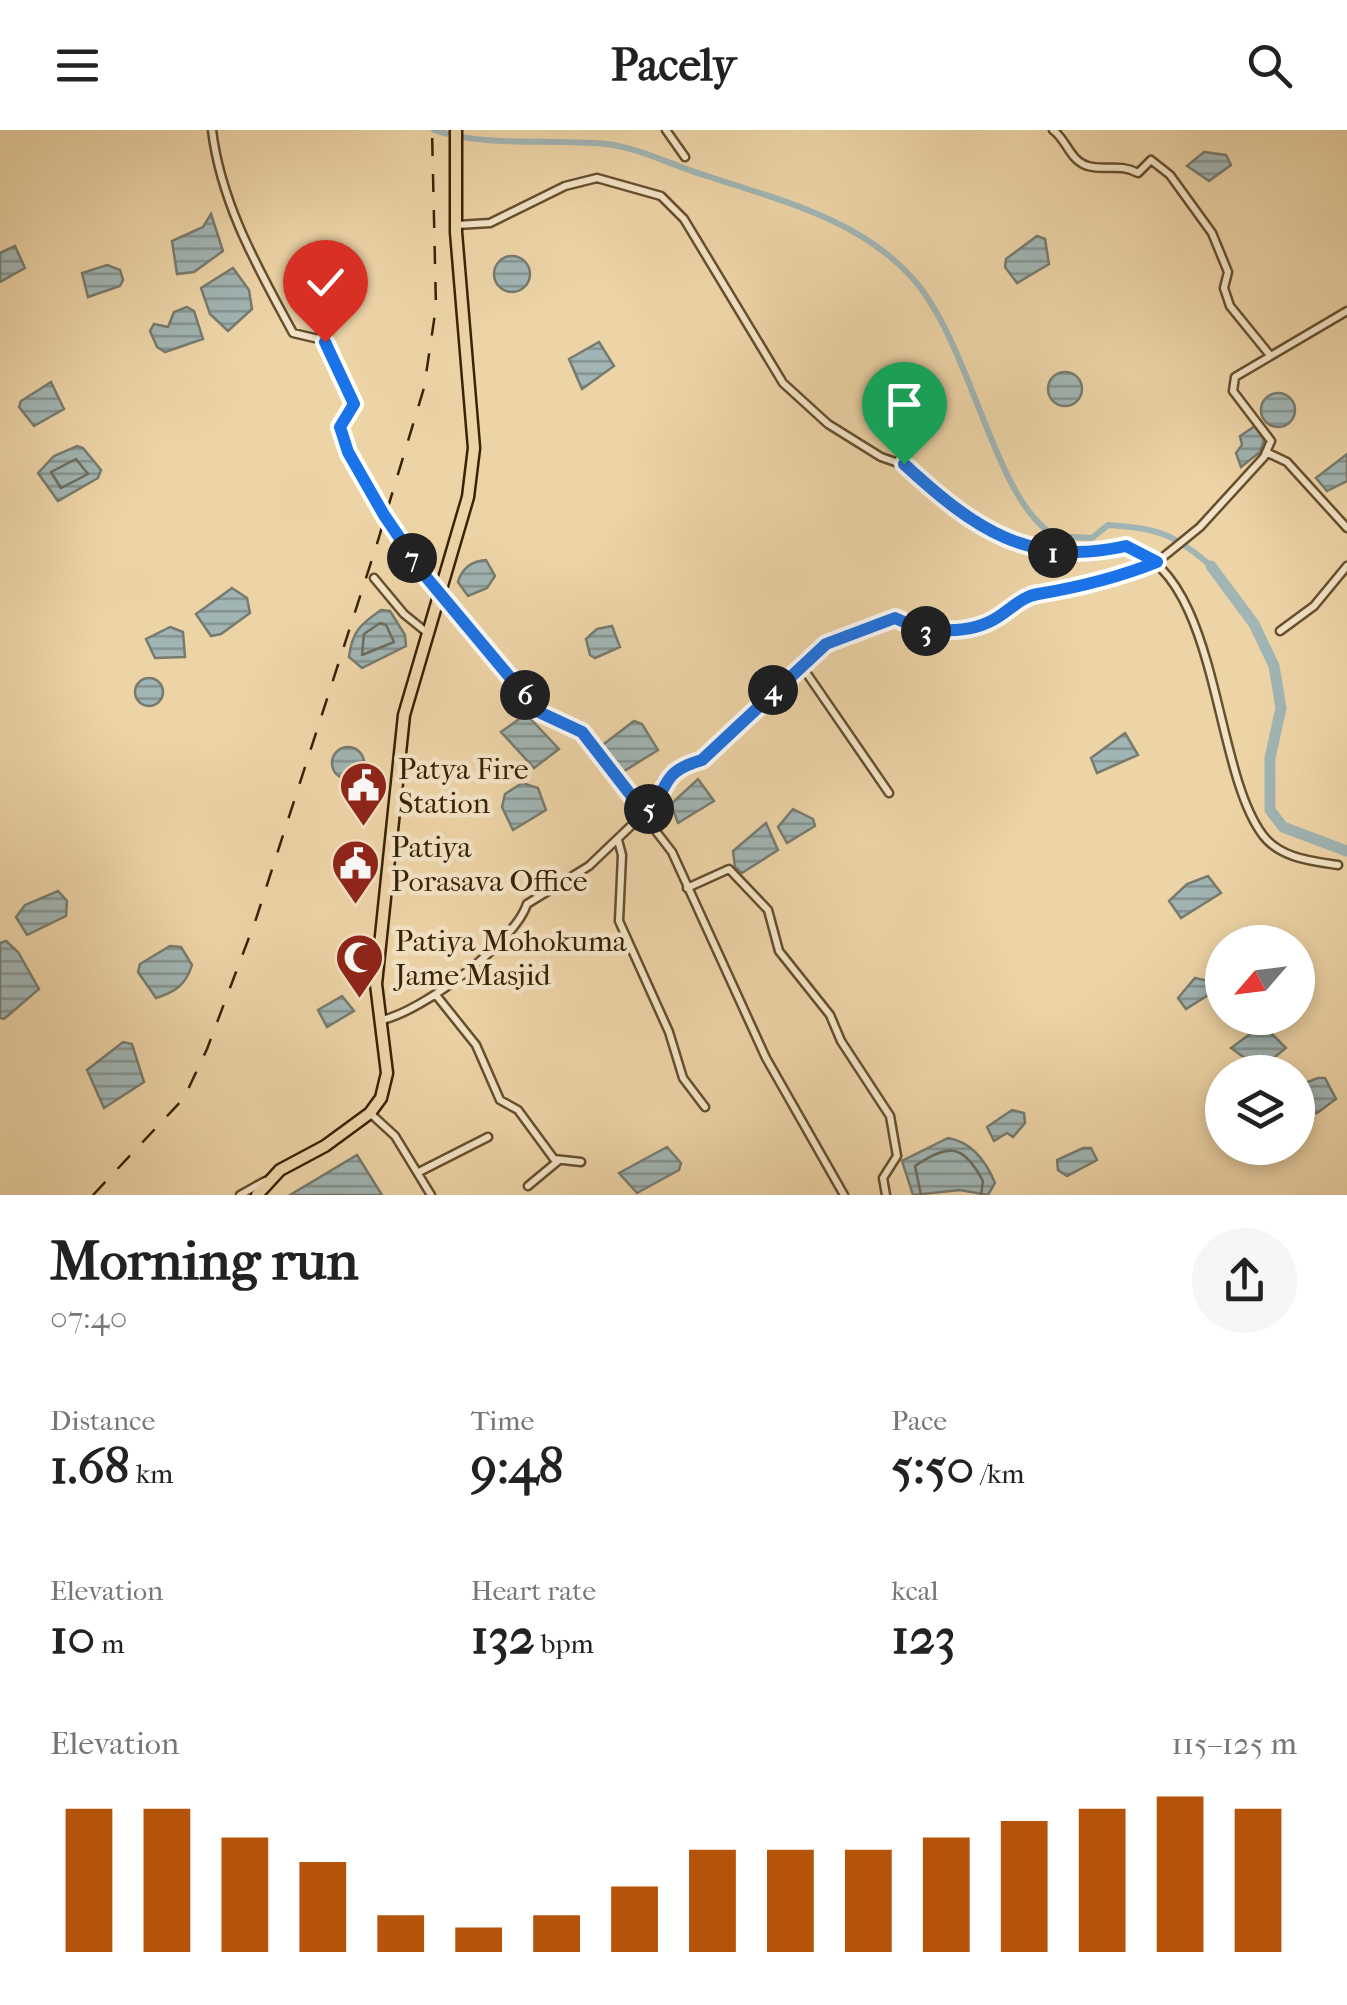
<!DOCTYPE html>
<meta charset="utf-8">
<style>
body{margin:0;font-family:"IM FELL French Canon",serif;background:#f6f6f6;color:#222;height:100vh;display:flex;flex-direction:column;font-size:38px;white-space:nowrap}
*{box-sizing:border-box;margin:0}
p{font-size:32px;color:#767676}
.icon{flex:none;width:55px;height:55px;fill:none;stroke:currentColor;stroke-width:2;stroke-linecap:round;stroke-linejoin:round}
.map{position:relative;height:1065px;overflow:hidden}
.side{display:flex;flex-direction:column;background:#fff;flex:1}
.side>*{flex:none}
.needle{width:65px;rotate:242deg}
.fabs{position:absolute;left:1205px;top:795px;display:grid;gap:20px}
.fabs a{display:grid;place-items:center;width:110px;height:110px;border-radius:50%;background:#fff;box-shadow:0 5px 15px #0003;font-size:50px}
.pin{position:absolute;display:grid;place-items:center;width:85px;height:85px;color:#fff;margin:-102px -42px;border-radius:50% 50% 50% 0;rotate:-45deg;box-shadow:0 0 10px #0007}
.pin .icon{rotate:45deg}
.km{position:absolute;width:50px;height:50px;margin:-25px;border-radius:50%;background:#222;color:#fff;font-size:28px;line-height:50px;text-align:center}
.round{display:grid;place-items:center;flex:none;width:105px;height:105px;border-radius:52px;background:#f6f6f6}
.head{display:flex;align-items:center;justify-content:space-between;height:170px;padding:0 50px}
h1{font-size:55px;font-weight:700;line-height:75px}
.stats{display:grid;grid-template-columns:repeat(3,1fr);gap:15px;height:170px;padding:10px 50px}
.stats div{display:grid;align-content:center}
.stats b{font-size:50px;font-weight:700}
.stats small{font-size:28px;font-weight:400}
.stats p{font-size:28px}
.chart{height:280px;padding:20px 50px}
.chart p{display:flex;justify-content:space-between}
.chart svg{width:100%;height:180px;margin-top:10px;stroke:#b45309;stroke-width:6}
header{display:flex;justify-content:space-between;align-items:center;height:130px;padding:0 50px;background:#fff;font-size:45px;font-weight:700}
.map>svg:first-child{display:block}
.water{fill:url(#water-rules);stroke:#777b6e;stroke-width:2.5}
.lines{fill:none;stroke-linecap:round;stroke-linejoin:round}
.shore{stroke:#6c6c5c;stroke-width:2.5}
.canal{stroke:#a0b5b4;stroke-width:6}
.river{stroke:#a0b5b4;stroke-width:11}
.minor-casing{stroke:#664f2e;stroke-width:11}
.highway-casing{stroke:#392305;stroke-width:15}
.minor{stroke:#f3e3c6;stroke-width:6}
.highway{stroke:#edd4a7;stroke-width:10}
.rail{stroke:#392305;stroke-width:2.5;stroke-dasharray:18 18;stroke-linecap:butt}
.route-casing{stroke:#fff;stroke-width:20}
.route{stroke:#1a73e8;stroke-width:12}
.labels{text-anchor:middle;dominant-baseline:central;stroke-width:9;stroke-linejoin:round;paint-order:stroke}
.poi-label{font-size:30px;fill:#392305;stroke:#f3e3c6;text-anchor:start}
</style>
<header><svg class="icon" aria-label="menu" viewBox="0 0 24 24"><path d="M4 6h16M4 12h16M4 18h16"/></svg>Pacely<svg class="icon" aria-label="search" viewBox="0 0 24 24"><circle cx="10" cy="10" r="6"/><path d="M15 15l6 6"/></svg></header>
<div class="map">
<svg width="1347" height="1065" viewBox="0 0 1347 1065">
<defs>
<pattern id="water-rules" width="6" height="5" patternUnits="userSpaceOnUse" patternTransform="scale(2.5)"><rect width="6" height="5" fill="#a0b5b4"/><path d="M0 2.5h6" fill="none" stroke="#839390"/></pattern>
</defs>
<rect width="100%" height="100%" fill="#edd4a7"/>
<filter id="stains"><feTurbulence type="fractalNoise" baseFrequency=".002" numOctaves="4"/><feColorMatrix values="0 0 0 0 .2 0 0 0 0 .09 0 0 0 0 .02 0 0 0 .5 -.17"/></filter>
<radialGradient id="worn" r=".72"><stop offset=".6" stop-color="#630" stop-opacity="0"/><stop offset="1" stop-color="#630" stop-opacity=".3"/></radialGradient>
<!-- water -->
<path class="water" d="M1204 22 1226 25 1231 35 1209 51 1187 36Z
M211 84 223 121 194 142 177 144 172 111 203 97Z
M1037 106 1045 109 1049 134 1017 153 1005 137 1006 129Z
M15 116 25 138 0 152V123Z
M494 144a18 18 0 1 1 36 0a18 18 0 1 1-36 0Z
M107 135 120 140 123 150 120 156 88 167 82 143Z
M233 138 249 160 252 179 228 201 210 184 201 158Z
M187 177 194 181 203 209 165 222 157 217 150 201 154 194 168 197 174 182Z
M599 212 614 236 582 259 569 229Z
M1048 259a17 17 0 1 1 34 0a17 17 0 1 1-34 0Z
M51 252 64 279 34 296 19 277 21 271Z
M1261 280a17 17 0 1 1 34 0a17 17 0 1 1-34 0Z
M1255 296 1264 310 1260 322 1241 337 1236 323 1242 315 1240 306Z
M77 316 83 318 101 340 98 348 58 371 38 343 54 326Z
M1347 324V351L1327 361 1316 348Z
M486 430 495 446 487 458 468 466 458 452C462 438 472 431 486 430Z
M232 458 247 468 250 483 221 504 211 506 196 484Z
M381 480 390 481 405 505 406 516 362 538 349 527C352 501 361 494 381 480Z
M612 496 620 517 595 528 590 525 586 509 597 499Z
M170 497 183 502 185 527 155 528 146 509Z
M135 562a14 14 0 1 1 28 0a14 14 0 1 1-28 0Z
M526 584 559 619 534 638 501 602Z
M634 591 642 594 658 620 621 643 600 617Z
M1125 603 1138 625 1097 643 1091 628Z
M332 633a16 16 0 1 1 32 0a16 16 0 1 1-32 0Z
M698 649 714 671 678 693 671 674Z
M522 653 538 658 546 680 513 700 502 677 505 664Z
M793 679 813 689 815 696 787 713 778 697Z
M766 693 778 720 742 743 735 737 733 721Z
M1208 746 1221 763 1181 788 1169 771 1187 754Z
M58 761 67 771 66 786 27 805 16 787 25 775Z
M6 811 18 822 39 859 4 889 0 888V813Z
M170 816 181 817 192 835C186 855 175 862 156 868L138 842 140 834Z
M1195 848 1213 852 1216 860 1186 879 1178 868Z
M342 866 354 881 327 897 318 880Z
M1257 899H1267L1286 918 1260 939 1231 918Z
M123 912 132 914 144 952 104 978 87 940Z
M1318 948H1325L1336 969 1317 983 1305 984 1298 979 1305 953Z
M1012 980 1024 983 1025 993 1013 1007 1007 1003 994 1011 987 997Z
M948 1008C971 1012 986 1031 995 1053L988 1065 960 1060 913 1065 902 1031Z
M667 1017 681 1033 679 1040 637 1063 619 1043Z
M1083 1018H1091L1097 1030 1067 1046 1058 1040 1057 1030Z
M357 1025 382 1065H290Z"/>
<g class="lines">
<!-- shore -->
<path class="shore" d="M76 329 88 344 61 358 51 342Z
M380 493 386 495 394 512 362 525 364 504Z
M921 1065 915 1036C949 1013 963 1014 983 1051L981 1065"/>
<!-- canal -->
<path class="canal" d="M434 0C485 18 550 8 606 14 641 18 673 36 707 46 779 70 861 89 914 150 970 214 993 361 1048 401 1058 408 1079 407 1092 408L1108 395C1157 398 1173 403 1211 436"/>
<!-- river -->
<path class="river" d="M1211 436 1254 494 1274 536 1281 578 1270 628V680L1283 697 1347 721"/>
<defs>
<path id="minor" d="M212 0C221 74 258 138 293 203L323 210 343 244 354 278 340 301 384 385 427 448 448 467 539 582 581 602 611 634 631 669 672 722 766 928 844 1065
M666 0 685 27
M1053 0C1067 10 1070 31 1088 36 1106 41 1119 33 1138 43L1151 30 1170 45 1212 103 1228 142 1224 158 1230 176 1269 224
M457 95 490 93 565 56 597 48 661 66 684 89 783 253 828 294 881 327 904 335 1000 410 1026 412 1057 423 1087 424 1126 416C1220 445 1212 635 1262 704 1279 728 1311 731 1338 735
M1266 322 1287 332 1347 398
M374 448 404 484 425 501
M1280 501 1314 476 1347 436
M801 535 889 663
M618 710 622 725 619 791 669 902 683 948 705 977
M687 758 729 739 768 780 779 821 830 885 841 911 890 986 897 1026 883 1048 886 1065
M436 865 476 915 500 970 518 980 554 1029 581 1032
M382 890C423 881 515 812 527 774L589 736 658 670 662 652 678 638 701 629 826 514 895 489 930 502 974 496 995 490 1036 464 1075 460 1157 432 1200 397 1264 327 1271 311 1233 261 1235 247 1347 181
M370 983 395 1006 431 1065
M419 1042 488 1007
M528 1056 558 1031
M240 1065 265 1051"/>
<path id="highway" d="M257 1065 280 1040 325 1016 370 983 381 968 387 943 376 854 404 585 468 367 474 318 456 102V0"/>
</defs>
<!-- minor casing -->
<use href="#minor" class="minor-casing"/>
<!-- highway casing -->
<use href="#highway" class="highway-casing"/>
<!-- minor -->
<use href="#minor" class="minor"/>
<!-- highway -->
<use href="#highway" class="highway"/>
<!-- rail -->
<path class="rail" d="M93 1065 184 968 207 919 256 789 376 417 424 258 436 177 432 0"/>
</g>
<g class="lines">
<defs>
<path id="route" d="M325 212 354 274 340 297 348 322 384 385 427 448 539 582 582 602 644 682C673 660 656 643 702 630L826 514 895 488C924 503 969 506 998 487 1011 479 1023 466 1038 464 1080 457 1117 448 1157 432L1126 416C1029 438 973 398 904 334"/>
</defs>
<!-- route casing -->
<use href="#route" class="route-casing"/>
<!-- route -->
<use href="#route" class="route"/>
</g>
<!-- icons -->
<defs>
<symbol id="civic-pin" viewBox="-11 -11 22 30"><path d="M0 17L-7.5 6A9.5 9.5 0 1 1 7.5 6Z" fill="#8f2418" stroke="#f3e3c6"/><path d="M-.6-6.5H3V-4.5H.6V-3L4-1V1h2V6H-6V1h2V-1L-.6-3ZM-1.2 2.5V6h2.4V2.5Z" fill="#fff"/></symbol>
<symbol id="mosque-pin" viewBox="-11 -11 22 30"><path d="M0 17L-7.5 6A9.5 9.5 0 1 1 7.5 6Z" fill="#8f2418" stroke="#f3e3c6"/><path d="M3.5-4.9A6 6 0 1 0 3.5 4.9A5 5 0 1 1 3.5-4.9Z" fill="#fff"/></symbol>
</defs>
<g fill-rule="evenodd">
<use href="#civic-pin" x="336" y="628" width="55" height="75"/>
<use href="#civic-pin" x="328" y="706" width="55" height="75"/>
<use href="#mosque-pin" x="332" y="800" width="55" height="75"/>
</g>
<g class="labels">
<!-- poi labels -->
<g class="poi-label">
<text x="398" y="639">Patya Fire<tspan x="398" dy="34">Station</tspan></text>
<text x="391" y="717">Patiya<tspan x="391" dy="34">Porasava Office</tspan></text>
<text x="395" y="811">Patiya Mohokuma<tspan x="395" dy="34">Jame Masjid</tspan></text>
</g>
</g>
<rect width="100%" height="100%" filter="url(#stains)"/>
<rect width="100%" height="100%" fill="url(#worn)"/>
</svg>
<div class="fabs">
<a><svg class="needle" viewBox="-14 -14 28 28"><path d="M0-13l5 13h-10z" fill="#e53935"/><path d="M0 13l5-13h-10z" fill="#767676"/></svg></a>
<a><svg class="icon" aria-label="layers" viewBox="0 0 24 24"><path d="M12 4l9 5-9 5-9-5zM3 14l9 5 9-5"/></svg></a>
</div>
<div class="pin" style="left:904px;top:334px;background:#1e9e55"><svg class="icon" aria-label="arrive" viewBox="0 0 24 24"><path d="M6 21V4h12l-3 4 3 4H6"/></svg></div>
<div class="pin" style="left:325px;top:212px;background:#d93025"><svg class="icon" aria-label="check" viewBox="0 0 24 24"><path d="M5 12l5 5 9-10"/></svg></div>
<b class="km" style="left:1053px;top:423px">1</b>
<b class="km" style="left:926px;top:501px">3</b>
<b class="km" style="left:773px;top:560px">4</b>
<b class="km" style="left:649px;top:679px">5</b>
<b class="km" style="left:525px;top:565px">6</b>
<b class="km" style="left:412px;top:428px">7</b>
</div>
<section class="side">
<div class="head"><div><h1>Morning run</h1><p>07:40</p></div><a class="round"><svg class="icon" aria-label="share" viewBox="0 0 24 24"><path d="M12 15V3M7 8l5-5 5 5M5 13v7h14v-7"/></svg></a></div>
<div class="stats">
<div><p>Distance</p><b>1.68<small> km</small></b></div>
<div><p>Time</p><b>9:48</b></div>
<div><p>Pace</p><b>5:50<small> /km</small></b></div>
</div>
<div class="stats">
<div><p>Elevation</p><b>10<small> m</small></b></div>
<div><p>Heart rate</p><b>132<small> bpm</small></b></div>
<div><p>kcal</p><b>123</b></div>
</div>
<div class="chart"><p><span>Elevation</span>115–125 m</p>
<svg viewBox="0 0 160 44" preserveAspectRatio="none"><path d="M5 44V9M15 44V9M25 44V16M35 44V22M45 44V35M55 44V38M65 44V35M75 44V28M85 44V19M95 44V19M105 44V19M115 44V16M125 44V12M135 44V9M145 44V6M155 44V9"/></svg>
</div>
</section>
